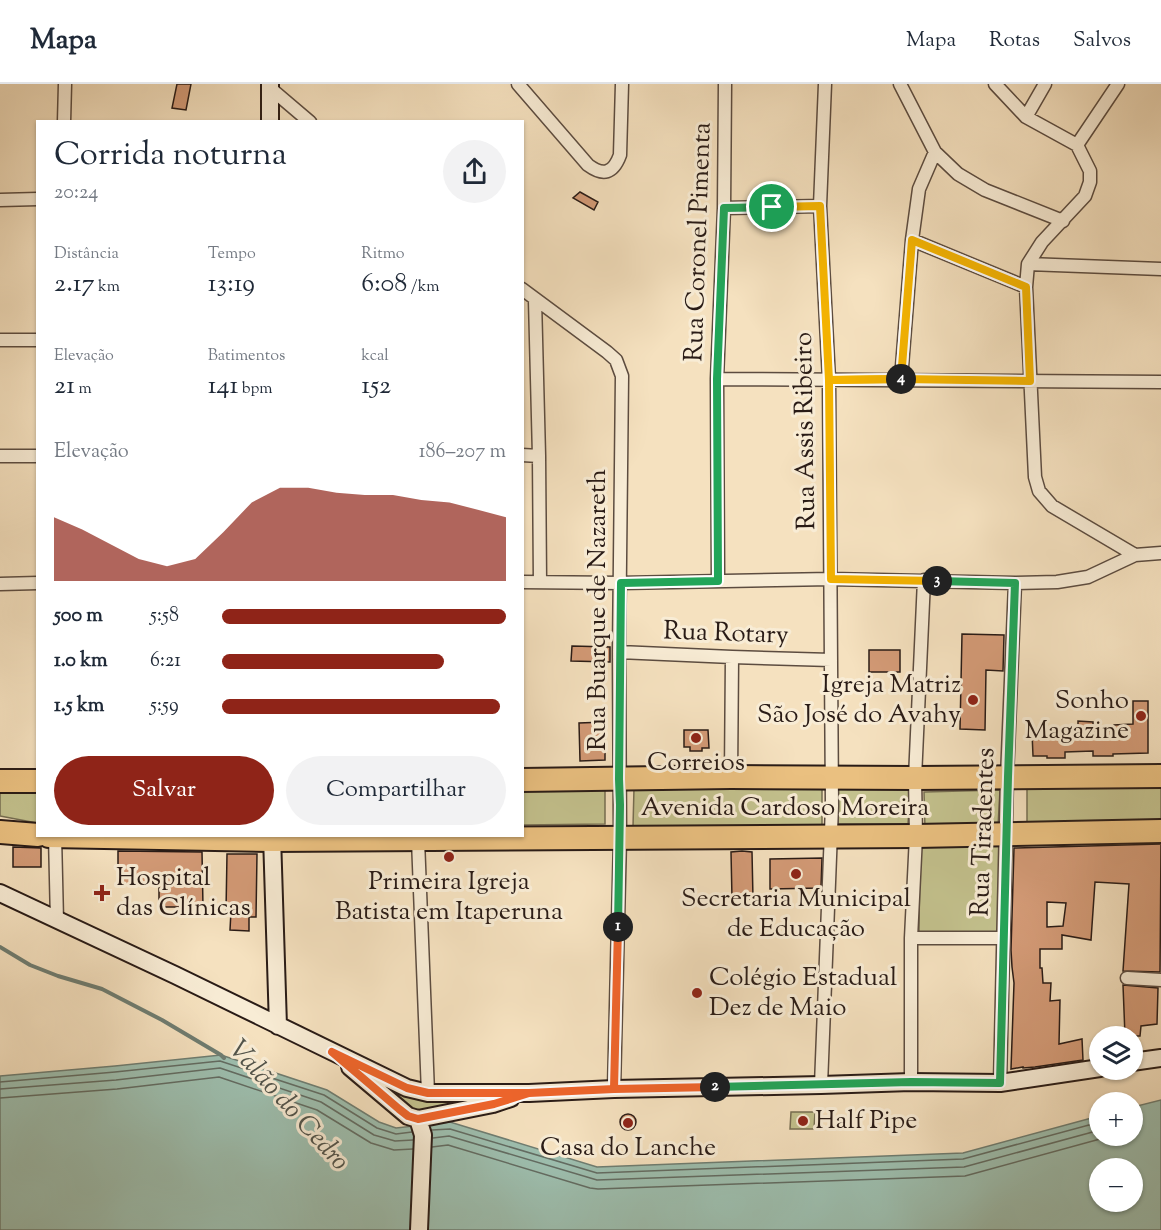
<!DOCTYPE html>
<html lang="pt">
<meta charset="utf-8">
<style>
body{margin:0;font-family:"Sorts Mill Goudy",serif;background:#f2f2f3;color:#1f2937;height:100vh;display:flex;flex-direction:column;font-size:22px;white-space:nowrap}
*{box-sizing:border-box;margin:0}
p{font-size:20px;color:#747a83}
.icon{flex:none;width:33px;height:33px;fill:none;stroke:currentColor;stroke-width:2;stroke-linecap:round;stroke-linejoin:round}
.map{position:relative;flex:1;overflow:hidden}
.side{position:absolute;left:36px;top:36px;width:488px;height:717px;display:flex;flex-direction:column;background:#fff;border-radius:0px;box-shadow:0 2px 4px #0004}
.side>*{flex:none}
.buttons{position:absolute;left:1089px;top:942px;display:grid;gap:12px}
.buttons a{display:grid;place-items:center;width:54px;height:54px;border-radius:50%;background:#fff;box-shadow:0 2px 4px #0004;font-size:30px}
.pin{position:absolute;display:grid;place-items:center;width:51px;height:51px;color:#fff;margin:-26px;border:3px solid #fff;border-radius:50%;box-shadow:0 2px 6px #0007}
.km{position:absolute;width:30px;height:30px;margin:-15px;border-radius:50%;background:#222;color:#fff;font-size:16px;line-height:30px;text-align:center}
.round{display:grid;place-items:center;flex:none;width:63px;height:63px;border-radius:32px;background:#f2f2f3}
.summary{display:flex;align-items:center;justify-content:space-between;height:102px;padding:0 18px}
h1{font-size:33px;font-weight:600;line-height:45px}
.figures{display:grid;grid-template-columns:repeat(3,1fr);gap:9px;height:102px;padding:6px 18px}
.figures div{display:grid;align-content:center}
.figures b{font-size:26px;font-weight:600}
.figures small{font-size:16px;font-weight:400}
.figures p{font-size:16px}
.chart{height:168px;padding:12px 18px}
.chart p{display:flex;justify-content:space-between}
.chart svg{width:100%;height:108px;margin-top:6px;fill:#8f2418;opacity:.7}
.action{display:flex;gap:12px;margin-top:auto;padding:12px 18px}
.action a{flex:1;height:69px;border-radius:36px;background:#8f2418;color:#fff;font-size:24px;font-weight:600;line-height:69px;text-align:center}
.action a+a{background:#f2f2f3;color:#1f2937}
ul{padding:0 18px;list-style:none;font-size:20px}
li{display:grid;grid-template-columns:96px 72px 1fr;align-items:center;height:45px}
li i{height:15px;border-radius:8px;background:#8f2418}
header{display:flex;align-items:center;gap:36px;box-sizing:border-box;height:84px;padding:0 30px;background:#fff;border-bottom:2px solid #e0e1e3}
header strong{font-size:28px}
nav{display:flex;gap:33px;margin-inline-start:auto;font-size:21px}
.map>svg:first-child{display:block}
.green{fill:#c3c18d;stroke:#766e52;stroke-width:1.5}
.water{fill:#9dbeae;stroke:#6f7d71;stroke-width:1.5;fill-rule:evenodd}
.lines{fill:none;stroke-linecap:round;stroke-linejoin:round}
.shore{stroke:#636c62;stroke-width:1.5}
.stream{stroke:#6f7d71;stroke-width:4}
.building{fill:#d39a76;stroke:#291b16;stroke-width:1.5;fill-rule:evenodd}
.street-casing{stroke:#5c4c40;stroke-width:15}
.secondary-casing{stroke:#291b16;stroke-width:20}
.highway-casing{stroke:#291b16;stroke-width:26}
.street{stroke:#f8ecd5;stroke-width:12}
.secondary{stroke:#f8ecd5;stroke-width:16}
.highway{stroke:#eac080;stroke-width:22}
.split-1-casing{stroke:#fff;stroke-width:12}
.split-2-casing{stroke:#fff;stroke-width:12}
.split-3-casing{stroke:#fff;stroke-width:12}
.split-4-casing{stroke:#fff;stroke-width:12}
.split-5-casing{stroke:#fff;stroke-width:12}
.split-1{stroke:#22a559;stroke-width:8}
.split-2{stroke:#f0652b;stroke-width:8}
.split-3{stroke:#22a559;stroke-width:8}
.split-4{stroke:#f5b400;stroke-width:8}
.split-5{stroke:#f5b400;stroke-width:8}
.poi-dot{fill:#8f2418;stroke:#f8ecd5;stroke-width:2}
.labels{text-anchor:middle;dominant-baseline:central;stroke-width:6;stroke-linejoin:round;paint-order:stroke}
.street-label{font-size:26px;fill:#291b16;stroke:#f8ecd5}
.poi-label{font-size:26px;fill:#291b16;stroke:#f8ecd5}
.water-label{font-size:27px;font-style:italic;fill:#52544b;stroke:#f8ecd5}
</style>
<header>
<strong>Mapa</strong>
<nav><a>Mapa</a><a>Rotas</a><a>Salvos</a></nav>
</header>
<div class="map">
<svg width="1161" height="1146" viewBox="0 0 1161 1146">
<rect width="100%" height="100%" fill="#f5e1bf"/>
<filter id="stains"><feTurbulence type="fractalNoise" baseFrequency=".00333" numOctaves="4"/><feColorMatrix values="0 0 0 0 .2 0 0 0 0 .09 0 0 0 0 .02 0 0 0 .5 -.17"/></filter>
<radialGradient id="worn" r=".72"><stop offset=".6" stop-color="#630" stop-opacity="0"/><stop offset="1" stop-color="#630" stop-opacity=".3"/></radialGradient>
<!-- green -->
<path class="green" d="M605 701V740L522 741V703Z
M1161 702V740L1027 739V704Z
M910 703 908 740H838V704Z
M634 704H822V743H633Z
M0 705H37V739L0 732Z
M1000 706 998 742 925 745 924 708Z
M920 762H1002L1001 849H919Z
M364 988 402 1009 422 1016 485 1014 419 1027 412 1025Z
M791 1028H815L814 1045H790Z"/>
<!-- water -->
<path class="water" d="M221 971 327 1006 379 1038 396 1044 450 1038 597 1083 963 1069 1099 1032 1100 1052H1132L1133 1023 1161 1016V1146H0V992L115 982ZM1100 1084H1132V1118H1100Z"/>
<g class="lines">
<!-- shore -->
<path class="shore" d="M0 998 115 988 220 977 324 1011 377 1044 396 1050 412 1048
M0 1005 116 996 220 984 321 1018 374 1051 395 1057 413 1056
M0 1014 117 1005 219 993 317 1026 371 1059 394 1066 413 1065
M432 1046 450 1045 597 1089 963 1075 1100 1038
M433 1054 449 1052 597 1096 964 1083 1100 1046
M432 1063 448 1061 590 1104 598 1105 965 1092 1111 1052"/>
<!-- stream -->
<path class="stream" d="M0 863 30 881 58 892 102 905 162 936 221 971 224 974"/>
</g>
<!-- building -->
<path class="building" d="M177 0H191L186 26 172 24Z
M580 108 598 118 594 126 573 114Z
M962 550 1004 551 1003 587 986 586 985 646 960 645Z
M572 562 610 563V578L571 577Z
M869 566H900V588H869Z
M1133 617H1148V669L1113 670V672H1093V667L1065 668V674H1047V672H1033L1032 648H1078V637L1093 638V647H1114V641L1133 640Z
M605 638V676L580 677 579 639Z
M684 646H708L709 664H702V667H690V663H684Z
M1161 760 1160 888 1123 887 1129 800 1095 798 1091 856 1062 851V865H1040V884H1042L1043 899H1051L1050 917 1060 916 1059 960 1082 955 1083 976 1035 983 1023 984V983L1011 985 1014 899 1012 883 1011 866 1014 764ZM1047 818 1066 819 1063 842 1047 843Z
M13 763 41 764V783H13Z
M118 767 202 768 203 823H159V800H118Z
M742 767 752 768 753 815H732L731 768Z
M227 770H257L256 833H249V847L230 846 231 827H226Z
M822 774 821 804 770 805V775Z
M1123 901 1158 904 1157 940 1141 942 1140 952H1125Z
M620 1038a8 8 0 1 1 16 0a8 8 0 1 1-16 0Z"/>
<g class="lines">
<defs>
<path id="street" d="M518 0 588 81C603 92 613 90 620 71L622 0
M900 0 935 68 958 90 985 106 1063 137
M995 0 1026 33 1077 61 1090 87V98L1085 112 1042 158 1028 180 1026 203 1035 393 1039 407 1052 422 1135 471
M270 4 310 38
M1026 33 1045 0
M64 38 65 0
M1077 61 1118 0
M0 116 38 115
M724 124 820 122
M912 156 1026 203
M1028 180 1161 185
M522 205 607 268 616 276 622 292 619 568 620 754 614 1005
M535 216 539 372 540 498
M0 256H38
M717 295 1161 298
M901 295 912 156 919 105 935 68
M522 371 539 372
M0 372H38
M718 497 717 295 724 124 725 0
M522 498 621 499 831 495 1015 499 1057 498 1088 493 1135 471 1161 469
M0 500 38 499
M619 568 732 573 831 576
M731 693 732 573
M55 752 57 837
M418 756 428 1009
M911 854H1003
M1127 894 1161 896
M911 998V854L916 752 915 694 924 496
M1000 999 1007 693 1015 499
M821 1001 832 722 829 296 820 122 825 0"/>
<path id="secondary" d="M270 38V0
M272 752 278 942
M0 809 175 891 407 1004 428 1009H529L614 1005 821 1001 911 998 1000 999 1100 984
M1132 978 1161 974
M350 983 408 1032 418 1035 493 1020 511 1014
M418 1035 423 1051 419 1146"/>
<path id="highway" d="M522 696 731 693 915 694 1161 692
M0 697H38
M0 748 38 751
M49 752 272 756 916 752 1161 747"/>
</defs>
<!-- street casing -->
<use href="#street" class="street-casing"/>
<!-- secondary casing -->
<use href="#secondary" class="secondary-casing"/>
<!-- highway casing -->
<use href="#highway" class="highway-casing"/>
<!-- street -->
<use href="#street" class="street"/>
<!-- secondary -->
<use href="#secondary" class="secondary"/>
<!-- highway -->
<use href="#highway" class="highway"/>
</g>
<g class="lines">
<defs>
<path id="split-1" d="M618 843 620 721 619 695 621 499 718 497 717 295 724 124 772 123"/>
<path id="split-2" d="M618 843 614 1005 529 1009H428L407 1004 332 968 399 1025 408 1032 418 1035 494 1020 529 1009 614 1005 715 1003"/>
<path id="split-3" d="M715 1003 911 998 1000 999 1008 693 1015 499 937 497"/>
<path id="split-4" d="M901 295 912 156 1026 203 1030 297 901 295 829 296 831 495 937 497"/>
<path id="split-5" d="M772 123 820 122 829 296 901 295"/>
</defs>
<!-- split-1 casing -->
<use href="#split-1" class="split-1-casing"/>
<!-- split-2 casing -->
<use href="#split-2" class="split-2-casing"/>
<!-- split-3 casing -->
<use href="#split-3" class="split-3-casing"/>
<!-- split-4 casing -->
<use href="#split-4" class="split-4-casing"/>
<!-- split-5 casing -->
<use href="#split-5" class="split-5-casing"/>
<!-- split-1 -->
<use href="#split-1" class="split-1"/>
<!-- split-2 -->
<use href="#split-2" class="split-2"/>
<!-- split-3 -->
<use href="#split-3" class="split-3"/>
<!-- split-4 -->
<use href="#split-4" class="split-4"/>
<!-- split-5 -->
<use href="#split-5" class="split-5"/>
</g>
<!-- markers -->
<g class="poi-dot">
<circle cx="973" cy="616" r="6"/>
<circle cx="1141" cy="632" r="6"/>
<circle cx="696" cy="654" r="6"/>
<circle cx="449" cy="773" r="6"/>
<circle cx="796" cy="790" r="6"/>
<path d="M99 800h6v6h6v6h-6v6h-6v-6h-6v-6h6z"/>
<circle cx="697" cy="909" r="6"/>
<circle cx="803" cy="1037" r="6"/>
<circle cx="628" cy="1039" r="6"/>
</g>
<g class="labels">
<!-- street labels -->
<g class="street-label">
<text transform="translate(699 158) rotate(-88)">Rua Coronel Pimenta</text>
<text transform="translate(806 347) rotate(-91)">Rua Assis Ribeiro</text>
<text transform="translate(598 526) rotate(-90)">Rua Buarque de Nazareth</text>
<text transform="translate(726 550) rotate(2)">Rua Rotary</text>
<text x="785" y="724">Avenida Cardoso Moreira</text>
<text transform="translate(984 748) rotate(-88)">Rua Tiradentes</text>
</g>
<!-- poi labels -->
<g class="poi-label">
<text x="961" y="601" text-anchor="end">Igreja Matriz<tspan x="961" dy="30">São José do Avahy</tspan></text>
<text x="1129" y="617" text-anchor="end">Sonho<tspan x="1129" dy="30">Magazine</tspan></text>
<text x="696" y="679">Correios</text>
<text x="116" y="794" text-anchor="start">Hospital<tspan x="116" dy="30">das Clínicas</tspan></text>
<text x="449" y="798">Primeira Igreja<tspan x="449" dy="30">Batista em Itaperuna</tspan></text>
<text x="796" y="815">Secretaria Municipal<tspan x="796" dy="30">de Educação</tspan></text>
<text x="709" y="894" text-anchor="start">Colégio Estadual<tspan x="709" dy="30">Dez de Maio</tspan></text>
<text x="815" y="1037" text-anchor="start">Half Pipe</text>
<text x="628" y="1064">Casa do Lanche</text>
</g>
<!-- water labels -->
<g class="water-label">
<text transform="translate(288 1022) rotate(48)">Valão do Cedro</text>
</g>
</g>
<rect width="100%" height="100%" filter="url(#stains)"/>
<rect width="100%" height="100%" fill="url(#worn)"/>
</svg>
<div class="buttons">
<a><svg class="icon" aria-label="layers" viewBox="0 0 24 24"><path d="M12 4l9 5-9 5-9-5zM3 14l9 5 9-5"/></svg></a>
<a>+</a>
<a>−</a>
</div>
<div class="pin" style="left:772px;top:123px;background:#1e9e55"><svg class="icon" aria-label="arrive" viewBox="0 0 24 24"><path d="M6 21V4h12l-3 4 3 4H6"/></svg></div>
<b class="km" style="left:618px;top:843px">1</b>
<b class="km" style="left:715px;top:1003px">2</b>
<b class="km" style="left:937px;top:497px">3</b>
<b class="km" style="left:901px;top:295px">4</b>
<section class="side">
<div class="summary"><div><h1>Corrida noturna</h1><p>20:24</p></div><a class="round"><svg class="icon" aria-label="share" viewBox="0 0 24 24"><path d="M12 15V3M7 8l5-5 5 5M5 13v7h14v-7"/></svg></a></div>
<div class="figures">
<div><p>Distância</p><b>2.17<small> km</small></b></div>
<div><p>Tempo</p><b>13:19</b></div>
<div><p>Ritmo</p><b>6:08<small> /km</small></b></div>
</div>
<div class="figures">
<div><p>Elevação</p><b>21<small> m</small></b></div>
<div><p>Batimentos</p><b>141<small> bpm</small></b></div>
<div><p>kcal</p><b>152</b></div>
</div>
<div class="chart"><p><span>Elevação</span>186–207 m</p>
<svg viewBox="0 0 160 44" preserveAspectRatio="none"><path d="M0 44V18L10 23L20 29L30 35L40 38L50 35L60 24L70 12L80 6L90 6L100 8L110 9L120 9L130 11L140 12L150 15L160 18V44z"/></svg>
</div>
<ul>
<li><b>500 m</b>5:58<i style="width:100%"></i></li>
<li><b>1.0 km</b>6:21<i style="width:78%"></i></li>
<li><b>1.5 km</b>5:59<i style="width:98%"></i></li>
</ul>
<div class="action"><a>Salvar</a><a>Compartilhar</a></div>
</section>
</div>
